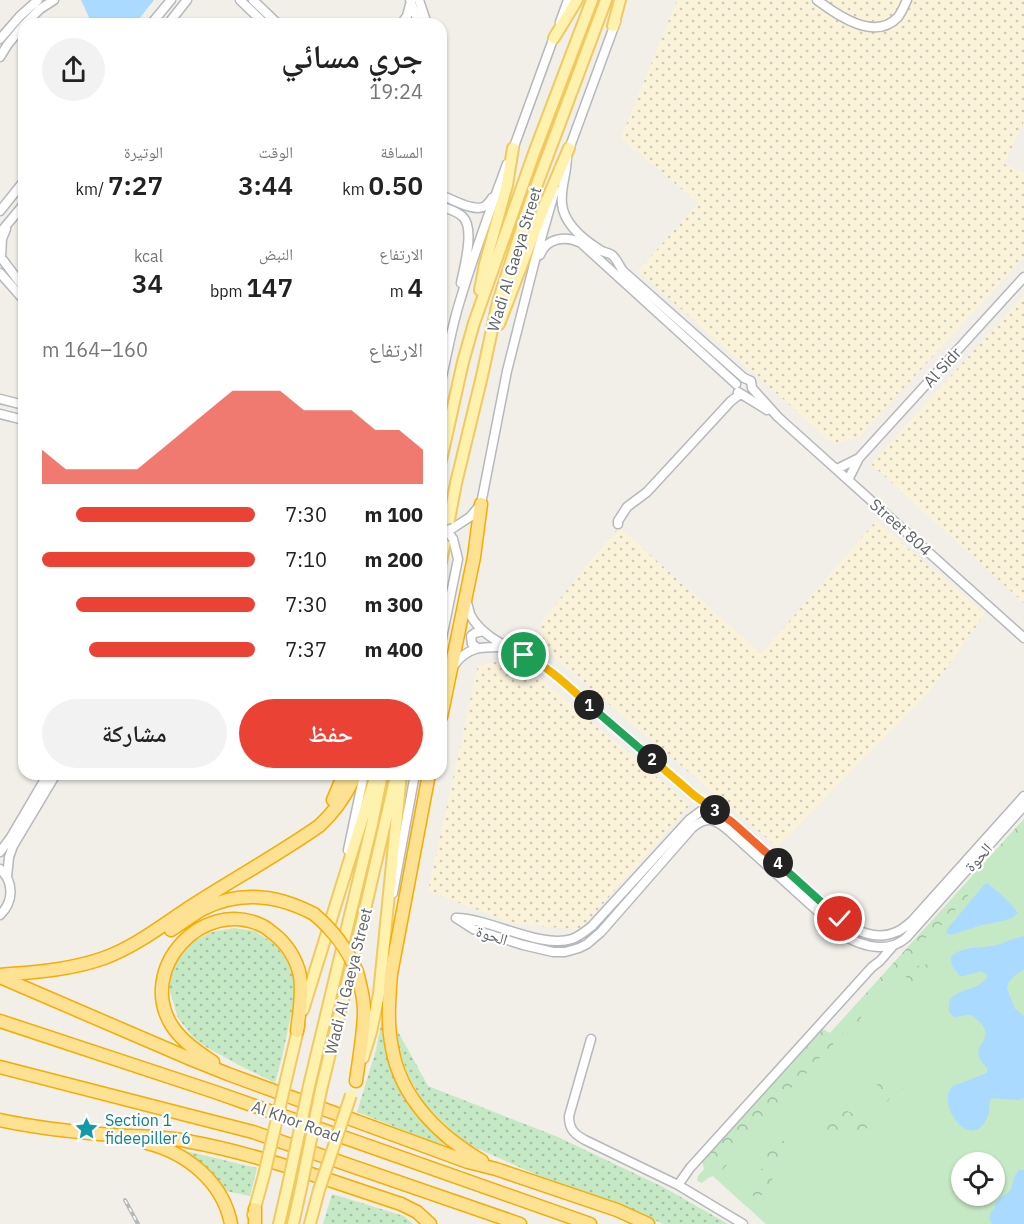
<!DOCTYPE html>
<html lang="ar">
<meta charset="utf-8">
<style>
body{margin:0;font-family:"IBM Plex Sans","Noto Naskh Arabic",sans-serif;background:#f2f2f2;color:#222;direction:rtl;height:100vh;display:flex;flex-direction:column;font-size:22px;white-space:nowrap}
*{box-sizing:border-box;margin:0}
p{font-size:20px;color:#767676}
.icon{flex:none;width:33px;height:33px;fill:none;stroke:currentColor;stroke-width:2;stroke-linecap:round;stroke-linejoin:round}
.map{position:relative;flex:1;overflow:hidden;direction:ltr}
.drawer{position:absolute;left:18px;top:18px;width:429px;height:762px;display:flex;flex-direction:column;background:#fff;border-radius:18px;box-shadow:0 2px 4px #0004;direction:rtl}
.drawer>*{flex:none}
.tools{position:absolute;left:951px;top:1152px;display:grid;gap:12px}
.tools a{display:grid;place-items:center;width:54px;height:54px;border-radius:50%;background:#fff;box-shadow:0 2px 4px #0004;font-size:30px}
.pin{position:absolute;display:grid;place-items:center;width:51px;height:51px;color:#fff;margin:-26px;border:3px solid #fff;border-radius:50%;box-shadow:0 2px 6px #0007}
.km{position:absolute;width:30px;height:30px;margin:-15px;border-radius:50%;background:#222;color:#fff;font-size:16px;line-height:30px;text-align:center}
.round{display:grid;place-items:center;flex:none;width:63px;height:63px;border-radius:32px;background:#f2f2f2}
.summary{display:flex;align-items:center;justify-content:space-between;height:102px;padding:0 24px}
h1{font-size:33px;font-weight:600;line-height:45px}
.metrics{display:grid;grid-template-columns:repeat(3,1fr);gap:9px;height:102px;padding:6px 24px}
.metrics div{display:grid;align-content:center}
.metrics b{font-size:26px;font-weight:600}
.metrics small{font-size:16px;font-weight:400}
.metrics p{font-size:16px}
.chart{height:168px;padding:12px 24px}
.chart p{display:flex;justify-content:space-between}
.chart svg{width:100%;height:108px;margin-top:6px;fill:#ea4335;opacity:.7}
.cta{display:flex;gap:12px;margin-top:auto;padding:12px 24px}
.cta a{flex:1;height:69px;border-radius:36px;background:#ea4335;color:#fff;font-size:24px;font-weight:600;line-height:69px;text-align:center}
.cta a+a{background:#f2f2f2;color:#222}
ul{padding:0 24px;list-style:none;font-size:20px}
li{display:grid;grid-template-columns:96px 72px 1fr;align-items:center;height:45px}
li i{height:15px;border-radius:8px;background:#ea4335}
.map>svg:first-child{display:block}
.grass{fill:#c5e8c5;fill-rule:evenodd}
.forest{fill:url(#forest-crowns)}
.sand{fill:url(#sand-dots)}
.garden{fill:url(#garden-dots)}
.water{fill:#aadaff}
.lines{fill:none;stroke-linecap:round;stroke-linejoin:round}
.minor-casing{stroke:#b5b8bc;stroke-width:11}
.major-casing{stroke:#f2c960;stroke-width:14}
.highway-casing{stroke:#f9ab00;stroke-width:15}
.minor{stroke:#fff;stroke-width:8}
.major{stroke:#fff2af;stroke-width:10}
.highway{stroke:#fde293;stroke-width:12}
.rail-casing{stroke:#b6b7b8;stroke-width:4}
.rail{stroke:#fff;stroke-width:1.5;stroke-dasharray:4.5;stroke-linecap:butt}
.minor-bridge-casing{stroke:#b5b8bc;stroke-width:11;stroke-linecap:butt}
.major-bridge-casing{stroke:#f2c960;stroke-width:14;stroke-linecap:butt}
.highway-bridge-casing{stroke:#f9ab00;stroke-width:15;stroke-linecap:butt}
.minor-bridge{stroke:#fff;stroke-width:8}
.major-bridge{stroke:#fff2af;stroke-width:10}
.highway-bridge{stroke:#fde293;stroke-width:12}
.split-1-casing{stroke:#fff;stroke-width:12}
.split-2-casing{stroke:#fff;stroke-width:12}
.split-3-casing{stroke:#fff;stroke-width:12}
.split-4-casing{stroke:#fff;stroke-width:12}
.split-5-casing{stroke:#fff;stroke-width:12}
.split-1{stroke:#f5b400;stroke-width:8}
.split-2{stroke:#22a559;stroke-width:8}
.split-3{stroke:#f5b400;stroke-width:8}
.split-4{stroke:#f0652b;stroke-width:8}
.split-5{stroke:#22a559;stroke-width:8}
.labels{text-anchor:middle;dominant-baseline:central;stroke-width:4.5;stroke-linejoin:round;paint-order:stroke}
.street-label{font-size:16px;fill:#5f6368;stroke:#fff}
.culture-label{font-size:16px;fill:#0d838f;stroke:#fff;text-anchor:start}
</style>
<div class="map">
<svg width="1024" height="1224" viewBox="0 0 1024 1224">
<defs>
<pattern id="forest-crowns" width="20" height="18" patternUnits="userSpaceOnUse" patternTransform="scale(1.5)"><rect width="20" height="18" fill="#c5e8c5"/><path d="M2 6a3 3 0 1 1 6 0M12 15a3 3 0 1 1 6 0" fill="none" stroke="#a3c0a4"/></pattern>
<pattern id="sand-dots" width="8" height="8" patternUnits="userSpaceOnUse" patternTransform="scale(1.5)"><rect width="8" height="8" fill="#fbf3d9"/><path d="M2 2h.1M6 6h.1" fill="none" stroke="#cec8b4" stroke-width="1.8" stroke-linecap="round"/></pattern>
<pattern id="garden-dots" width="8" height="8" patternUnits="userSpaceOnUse" patternTransform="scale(1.5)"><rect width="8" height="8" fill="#c5e8c5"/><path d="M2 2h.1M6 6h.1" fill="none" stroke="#a3c0a4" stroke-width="1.8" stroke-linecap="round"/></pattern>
</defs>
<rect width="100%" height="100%" fill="#f1efe8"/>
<!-- grass -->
<path class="grass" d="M1024 819V1224H766L713 1176 708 1168ZM962 1162H994V1196H962Z"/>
<!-- forest -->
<path class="forest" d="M1024 819V830L944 923 929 934 914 950 913 953 903 961V966L895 976 883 986 874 1000 861 1013V1020L859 1023H853L844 1030 842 1035 836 1040 828 1051 813 1063 803 1078 796 1083 779 1100 766 1116 758 1130 748 1135 741 1141 734 1151 732 1160 720 1172 747 1198 748 1204 746 1206 713 1176 708 1178 702 1183 697 1181 698 1176 704 1169 702 1161 821 1028 830 1033Z
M928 964 932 967 931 973 910 983 907 982 906 977C911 967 918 965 928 964Z
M881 1079H884L885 1081 883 1085 885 1088 896 1083 900 1085 903 1089 898 1094 891 1095C889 1099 888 1105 881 1104 876 1097 874 1085 881 1079Z
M841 1109 852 1113 859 1118 871 1117 874 1119 873 1125 858 1133 852 1130 851 1124H847L850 1133C845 1139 839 1144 831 1143L823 1137 822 1130 824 1121 830 1118 836 1110Z
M780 1139 784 1141H787C793 1153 778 1156 771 1162L763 1159V1156L766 1153 769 1144Z
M765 1167 769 1169 773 1182 768 1186 764 1195 753 1196 751 1193 754 1184 760 1183 761 1181 760 1179 755 1176 754 1171 758 1168 763 1169Z"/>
<!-- sand -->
<path class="sand" d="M677 0H1024V121L1004 164 1024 173V257L859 437 834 444 638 271 698 203 621 138Z
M1024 295V603L871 464Z
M876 521 985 614 931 690 777 847 537 643 543 619 619 527 761 654Z
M516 658 690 805 580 930 512 923 428 891 478 665Z"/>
<!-- garden -->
<path class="garden" d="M234 928 255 931 276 945 293 970 296 991 283 1053 275 1083 241 1066 206 1047 193 1037 178 1018 168 985 176 961 193 941 211 932Z
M382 1019C384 1036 385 1054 391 1070 404 1102 423 1125 449 1148L357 1112 376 1050Z
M396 1028 428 1086 558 1137 665 1188 728 1224H663L631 1209 537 1175 465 1143 425 1105 408 1075 398 1046Z
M173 1148 257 1168 250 1196 221 1190Z
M332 1194 404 1216 413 1224H323Z"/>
<!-- water -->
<path class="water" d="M81 0H154L135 24H92Z
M987 883C999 892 1010 902 1018 913 1010 922 993 922 982 925 971 928 961 932 950 935L946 933 948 928 984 885Z
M1024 936V969L1012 978 1008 984 1007 989 1015 1009 1024 1016V1098L1019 1100 991 1098C989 1104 990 1111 988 1116 971 1156 934 1102 953 1086L982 1075 987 1072V1068C985 1065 980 1061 979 1057 974 1044 995 1039 980 1022 979 1021 974 1017 973 1016 967 1013 960 1017 954 1017L950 1013C942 986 978 995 988 976L981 971 964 976H960L952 966 951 957C962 945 982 949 996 945 1006 942 1014 938 1024 936Z
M1019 1170H1024V1224H992C988 1217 989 1216 993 1209 999 1196 1001 1199 1011 1190L1014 1177Z"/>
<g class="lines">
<defs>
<path id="minor" d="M240 0 265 24
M253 0 278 24
M410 0 419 24
M419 0 427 24
M817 0C837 15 875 42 898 17 902 12 904 6 907 0
M560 22 568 0
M25 24 40 9 54 0
M151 24 171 0
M168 24 187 0
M401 24 407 16 411 1
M0 39 20 16 38 0
M0 57 8 44 24 25
M512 152 555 34
M568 152 616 21
M567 153C568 171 560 187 562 204 564 224 584 240 600 250 604 253 608 252 612 255 617 259 619 266 623 271L744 378 751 381 752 388 778 417 1024 638
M441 195C451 199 475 213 485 206 487 205 491 200 492 198
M441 206C448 209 457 211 463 217 475 229 464 268 461 283
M0 211 24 181
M0 233 24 204
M540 255C546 238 566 235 581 243L736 384
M0 256 24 288
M1 258 2 239 6 229
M0 273 24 300
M441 381C447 356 451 330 459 304 473 257 490 210 507 164
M738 392 767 410
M0 399 24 405
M0 414 24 420
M837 469 859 458
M848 480 859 458 1024 277
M618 524V521L627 507 647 492 731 401 740 394
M453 528 470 517 481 504 507 371 534 264 555 190
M466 600C468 605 469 610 470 614 483 642 525 652 549 670L695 796 732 822 840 919C854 931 877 941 896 932 902 930 907 925 912 921L1024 796
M441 643 458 559 453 539
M478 648 472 644 471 636 475 633 483 631
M454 665C469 645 484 647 507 647
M348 850 364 774
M0 852 11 837 48 774
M0 869C14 882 14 901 0 915
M7 877 9 857 13 846 56 774
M393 893 415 774
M456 918 473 929 523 945 553 952H565L579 948 587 944 601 932 692 828C707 815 715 819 729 831L845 936C863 947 889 953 906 938L1024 806
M457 918C491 919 541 949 572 939 580 936 586 931 592 926L689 820 701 811 712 809
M591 1039 569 1116C569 1129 574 1134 585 1140L678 1185 743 1224
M678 1185 690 1168 872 967 880 961 893 946"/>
<path id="major" d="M613 26 620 0
M554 38 577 0
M480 290 485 264 507 185 513 148
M499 324 544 207 569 148
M441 460 463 362 474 323 534 153 592 0
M441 562 456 483 482 376 498 302 530 203 606 0
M303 1010 375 778
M363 1058 371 1032 379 994 401 774
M286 1080 299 1025
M309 1086 372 824 382 774
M321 1090 367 901 395 780
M253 1215 264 1175
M279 1224 288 1185
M293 1224 301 1188
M310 1224 319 1190"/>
<path id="highway" d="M441 717 474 557 481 504
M429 774 391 974C389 999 387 1024 392 1048 401 1099 440 1136 482 1161
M333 800 344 774
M171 930C182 923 192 915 203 909 240 890 278 895 314 914
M0 975C34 972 71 970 104 958 134 947 160 927 187 909 230 881 276 856 319 826 335 811 347 795 355 774
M0 977 193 1060 228 1074 468 1162 496 1169 617 1210 648 1224
M0 1021 215 1092 590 1224
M213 1062C198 1052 182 1041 172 1026 136 969 203 896 263 926 267 928 271 932 274 934 287 944 297 960 300 976 303 994 299 1013 297 1031
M0 1067 253 1132 520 1224
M356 1081C359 1058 364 1033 364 1010 364 997 360 984 357 972
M0 1120C37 1128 75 1132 113 1135 137 1137 163 1136 186 1141 260 1154 330 1181 401 1204L417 1212 430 1224
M147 1143C187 1153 223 1182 231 1224
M255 1224V1209"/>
</defs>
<!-- minor casing -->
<use href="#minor" class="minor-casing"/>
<!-- major casing -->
<use href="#major" class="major-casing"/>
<!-- highway casing -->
<use href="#highway" class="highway-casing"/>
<!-- minor -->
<use href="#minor" class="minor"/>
<!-- major -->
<use href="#major" class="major"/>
<!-- highway -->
<use href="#highway" class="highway"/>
<defs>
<path id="rail" d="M125 1200 138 1224"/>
</defs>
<!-- rail casing -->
<use href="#rail" class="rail-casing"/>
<!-- rail -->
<use href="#rail" class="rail"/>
<defs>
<path id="minor-bridge" d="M453 539 447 530 453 528"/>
<path id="major-bridge" d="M264 1175 286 1080
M288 1185 309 1086
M301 1188 321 1090
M319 1190 351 1095"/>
<path id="highway-bridge" d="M314 914C334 931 347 948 357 972"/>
</defs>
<!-- minor-bridge casing -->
<use href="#minor-bridge" class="minor-bridge-casing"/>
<!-- major-bridge casing -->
<use href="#major-bridge" class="major-bridge-casing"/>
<!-- highway-bridge casing -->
<use href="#highway-bridge" class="highway-bridge-casing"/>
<!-- minor-bridge -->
<use href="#minor-bridge" class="minor-bridge"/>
<!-- major-bridge -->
<use href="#major-bridge" class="major-bridge"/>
<!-- highway-bridge -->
<use href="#highway-bridge" class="highway-bridge"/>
</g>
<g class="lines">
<defs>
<path id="split-1" d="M524 655C549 667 569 687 589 705"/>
<path id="split-2" d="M589 705 652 759"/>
<path id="split-3" d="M652 759 695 796 715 810"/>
<path id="split-4" d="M715 810 732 822 778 863"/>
<path id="split-5" d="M778 863 840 919"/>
</defs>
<!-- split-1 casing -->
<use href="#split-1" class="split-1-casing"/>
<!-- split-2 casing -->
<use href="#split-2" class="split-2-casing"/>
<!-- split-3 casing -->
<use href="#split-3" class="split-3-casing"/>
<!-- split-4 casing -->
<use href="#split-4" class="split-4-casing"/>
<!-- split-5 casing -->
<use href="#split-5" class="split-5-casing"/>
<!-- split-1 -->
<use href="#split-1" class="split-1"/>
<!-- split-2 -->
<use href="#split-2" class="split-2"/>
<!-- split-3 -->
<use href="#split-3" class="split-3"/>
<!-- split-4 -->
<use href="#split-4" class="split-4"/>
<!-- split-5 -->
<use href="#split-5" class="split-5"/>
</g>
<!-- icons -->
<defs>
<symbol id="sight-bare" viewBox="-9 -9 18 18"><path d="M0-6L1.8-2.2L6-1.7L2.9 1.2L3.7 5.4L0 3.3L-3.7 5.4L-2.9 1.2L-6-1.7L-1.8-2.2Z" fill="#0f9aa8" stroke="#fff" stroke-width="2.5" paint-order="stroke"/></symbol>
</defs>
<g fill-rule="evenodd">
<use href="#sight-bare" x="70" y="1112" width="33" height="33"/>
</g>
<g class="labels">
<!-- street labels -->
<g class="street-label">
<text transform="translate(514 259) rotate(-73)">Wadi Al Gaeya Street</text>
<text transform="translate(942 367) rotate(-48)">Al Sidr</text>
<text transform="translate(901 527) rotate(42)">Street 804</text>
<text transform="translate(978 857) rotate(-48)">الحوة</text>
<text transform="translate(492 935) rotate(18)">الحوة</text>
<text transform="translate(348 981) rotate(-76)">Wadi Al Gaeya Street</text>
<text transform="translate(296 1121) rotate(20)">Al Khor Road</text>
</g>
<!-- culture labels -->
<g class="culture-label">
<text x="105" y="1120">Section 1<tspan x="105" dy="18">fideepiller 6</tspan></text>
</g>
</g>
</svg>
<div class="tools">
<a><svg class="icon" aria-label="locate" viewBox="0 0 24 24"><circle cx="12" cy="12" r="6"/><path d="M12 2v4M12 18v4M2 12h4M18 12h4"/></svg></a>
</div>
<div class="pin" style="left:524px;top:655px;background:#1e9e55"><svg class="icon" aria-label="arrive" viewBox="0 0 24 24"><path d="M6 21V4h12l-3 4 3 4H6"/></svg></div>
<div class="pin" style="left:840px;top:919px;background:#d93025"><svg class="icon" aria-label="check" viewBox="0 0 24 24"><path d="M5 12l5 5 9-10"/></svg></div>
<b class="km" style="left:589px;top:705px">1</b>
<b class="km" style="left:652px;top:759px">2</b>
<b class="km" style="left:715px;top:810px">3</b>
<b class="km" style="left:778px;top:863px">4</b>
<section class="drawer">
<div class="summary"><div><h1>جري مسائي</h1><p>19:24</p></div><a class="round"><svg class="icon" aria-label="share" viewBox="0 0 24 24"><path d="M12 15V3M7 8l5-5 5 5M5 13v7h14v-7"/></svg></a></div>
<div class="metrics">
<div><p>المسافة</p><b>0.50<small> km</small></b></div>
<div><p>الوقت</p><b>3:44</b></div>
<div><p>الوتيرة</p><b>7:27<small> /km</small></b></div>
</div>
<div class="metrics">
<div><p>الارتفاع</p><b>4<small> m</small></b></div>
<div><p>النبض</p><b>147<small> bpm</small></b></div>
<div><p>kcal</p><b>34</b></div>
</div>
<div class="chart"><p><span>الارتفاع</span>160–164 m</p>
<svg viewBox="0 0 160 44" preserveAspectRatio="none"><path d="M0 44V30L10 38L20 38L30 38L40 38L50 30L60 22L70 14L80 6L90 6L100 6L110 14L120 14L130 14L140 22L150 22L160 30V44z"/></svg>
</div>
<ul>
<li><b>100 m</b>7:30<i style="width:84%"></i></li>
<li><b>200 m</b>7:10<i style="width:100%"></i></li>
<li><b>300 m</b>7:30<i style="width:84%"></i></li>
<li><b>400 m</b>7:37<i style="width:78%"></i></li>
</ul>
<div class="cta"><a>حفظ</a><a>مشاركة</a></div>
</section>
</div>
